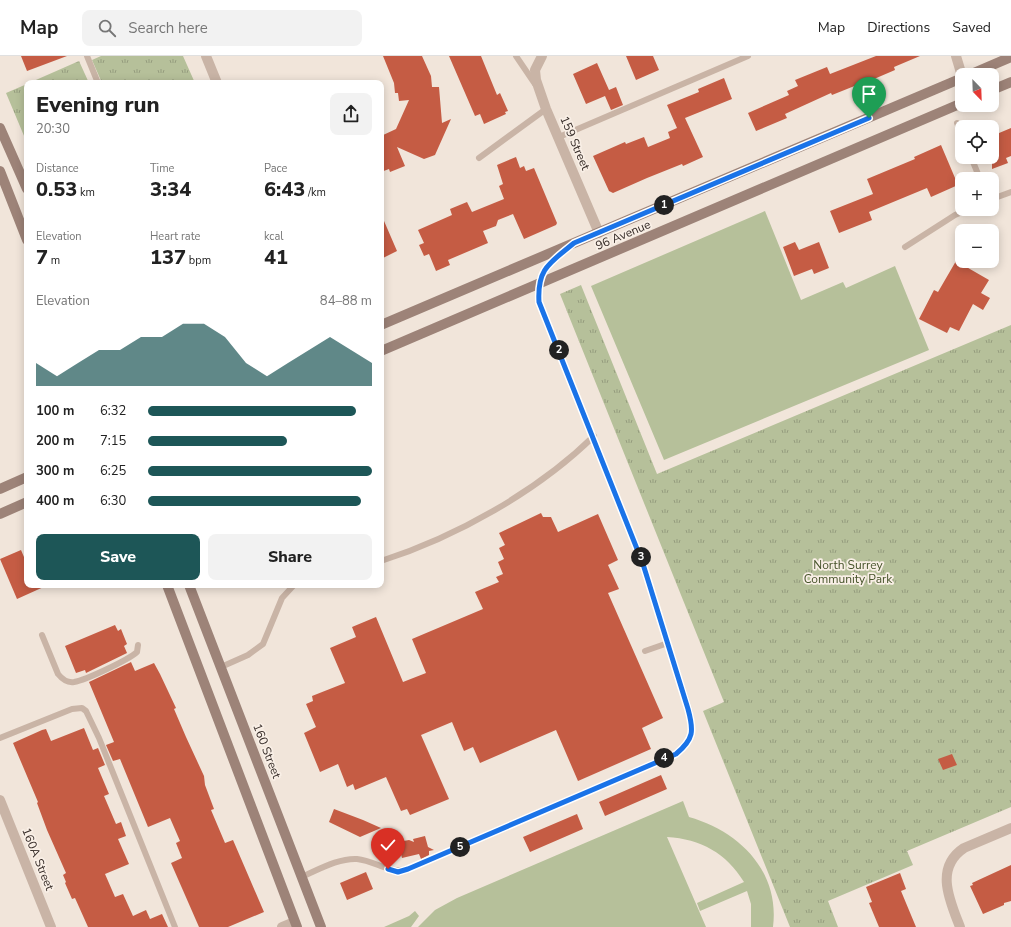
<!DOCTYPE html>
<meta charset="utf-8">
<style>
body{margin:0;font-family:"Nunito Sans",sans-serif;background:#f2f2f2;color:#222;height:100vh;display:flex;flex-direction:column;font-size:15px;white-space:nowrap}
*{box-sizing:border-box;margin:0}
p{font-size:13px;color:#767676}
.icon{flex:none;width:22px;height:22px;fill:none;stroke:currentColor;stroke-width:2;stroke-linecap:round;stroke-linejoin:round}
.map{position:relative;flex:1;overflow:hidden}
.details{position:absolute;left:24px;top:24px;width:360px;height:508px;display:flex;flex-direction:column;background:#fff;border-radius:8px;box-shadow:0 2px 10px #0003}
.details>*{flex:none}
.needle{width:26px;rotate:157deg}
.buttons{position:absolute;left:955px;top:12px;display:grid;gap:8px}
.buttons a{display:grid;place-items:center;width:44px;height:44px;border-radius:8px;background:#fff;box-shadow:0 2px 10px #0003;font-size:20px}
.pin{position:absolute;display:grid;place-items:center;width:34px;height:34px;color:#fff;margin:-41px -17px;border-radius:50% 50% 50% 0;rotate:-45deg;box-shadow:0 0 4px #0007}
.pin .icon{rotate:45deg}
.km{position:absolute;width:20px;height:20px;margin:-10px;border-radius:50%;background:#222;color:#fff;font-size:11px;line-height:20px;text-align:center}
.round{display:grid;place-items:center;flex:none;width:42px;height:42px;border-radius:8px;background:#f2f2f2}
.overview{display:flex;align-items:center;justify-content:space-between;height:68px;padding:0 12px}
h1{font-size:22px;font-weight:800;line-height:30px}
.metrics{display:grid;grid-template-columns:repeat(3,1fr);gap:6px;height:68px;padding:4px 12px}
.metrics div{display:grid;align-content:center}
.metrics b{font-size:20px;font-weight:800}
.metrics small{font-size:11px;font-weight:400}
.metrics p{font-size:11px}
.chart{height:112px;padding:8px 12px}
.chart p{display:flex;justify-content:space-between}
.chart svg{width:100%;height:72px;margin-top:4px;fill:#1d5657;opacity:.7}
.action{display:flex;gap:8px;margin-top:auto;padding:8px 12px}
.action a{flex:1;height:46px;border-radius:8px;background:#1d5657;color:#fff;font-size:16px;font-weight:800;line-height:46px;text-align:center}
.action a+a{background:#f2f2f2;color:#222}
ul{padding:0 12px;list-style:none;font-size:13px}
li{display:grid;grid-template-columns:64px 48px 1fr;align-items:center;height:30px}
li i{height:10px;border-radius:5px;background:#1d5657}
header{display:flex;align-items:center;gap:24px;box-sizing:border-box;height:56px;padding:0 20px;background:#fff;border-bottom:1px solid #e0e0e0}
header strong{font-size:19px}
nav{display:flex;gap:22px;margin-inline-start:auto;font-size:14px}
.search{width:280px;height:36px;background:#f2f2f2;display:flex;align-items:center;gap:10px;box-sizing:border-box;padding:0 14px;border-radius:8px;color:#767676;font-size:15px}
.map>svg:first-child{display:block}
.grass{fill:#b6c09a}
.park{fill:url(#park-tufts)}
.building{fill:#c55c44}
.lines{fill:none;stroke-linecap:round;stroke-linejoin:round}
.service{stroke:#c9b4a6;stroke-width:6}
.minor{stroke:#c9b4a6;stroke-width:10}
.secondary{stroke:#9d8378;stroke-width:10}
.route-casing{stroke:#fff;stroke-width:8}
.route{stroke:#1a73e8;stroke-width:5}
.labels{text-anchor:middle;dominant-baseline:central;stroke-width:3.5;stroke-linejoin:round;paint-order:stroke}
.street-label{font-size:12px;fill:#352b27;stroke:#f9efe6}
.park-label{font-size:12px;fill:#47542b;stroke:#f9efe6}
</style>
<header>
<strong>Map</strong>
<div class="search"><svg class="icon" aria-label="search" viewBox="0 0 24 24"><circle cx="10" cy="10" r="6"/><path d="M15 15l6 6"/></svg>Search here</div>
<nav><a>Map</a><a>Directions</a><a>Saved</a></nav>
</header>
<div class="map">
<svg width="1011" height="871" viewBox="0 0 1011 871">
<defs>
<pattern id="park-tufts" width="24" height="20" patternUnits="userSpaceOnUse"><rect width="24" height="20" fill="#b6c09a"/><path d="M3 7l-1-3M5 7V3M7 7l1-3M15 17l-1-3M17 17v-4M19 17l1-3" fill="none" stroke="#959c7e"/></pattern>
</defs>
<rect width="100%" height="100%" fill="#f1e5da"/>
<!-- grass -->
<path class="grass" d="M765 155 801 244 843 226 846 232 895 210 929 294 664 404 591 230Z
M683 745 689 761C739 775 780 815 773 871H751V848L747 835 700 855 697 847 744 826C726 797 701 783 667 781L706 871H418L435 854 457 842Z
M415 855 419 860 411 871H384L409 860Z"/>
<!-- park -->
<path class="park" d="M101 0H183L195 27H102L92 4Z
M79 5 89 27H29Z
M27 28V87L6 37Z
M581 229 657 418 1011 269V751L907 795 913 809 828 845 838 871H790L703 655 724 646 560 238Z"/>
<!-- building -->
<path class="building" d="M21 0H67L27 15Z
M383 0H422L431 20 432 31H439L442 67 451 63 435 99 424 103 397 91 405 110 390 116 389 113 381 116V80L396 73 409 44 399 45 398 37H395L394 27Z
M449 0H481L497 39 500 37 508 55 505 56 506 58 484 68 480 58 475 60Z
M626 0H653L659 14 636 24Z
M876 0H920L894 11 895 14 867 26V25L832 39 831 37 785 58 787 62 756 75 748 57 789 39 787 35 798 30 795 24 827 11 830 18Z
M597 7 609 34 616 31 623 49 611 54 605 40 586 48 573 18Z
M724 22 732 43 685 62 703 101 683 110 682 108 647 122 613 137 609 135 593 100 625 86 626 88 644 81 648 91 670 82 668 76 677 72 667 49 699 36 698 33Z
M1011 72V100L1006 102 1008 107 992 113V80Z
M941 89 958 129 931 141 927 132 869 156 872 164 839 177 830 155 873 138 867 123 915 103 914 101Z
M516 101 520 112 524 110 526 115 534 112 557 167 556 169 524 183 513 158 498 164 496 170 483 175 488 187 448 204 450 209 436 215 429 198 424 200 419 189 424 187 418 174 452 159 450 153 467 146 472 156 504 143 499 130 503 128 497 109Z
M381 158 397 195 381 203Z
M795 186 799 194 819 186 829 212 814 218 812 213 794 220 783 191Z
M956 205 989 224 981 237 990 242 983 254 973 248 959 275 950 271 947 277 919 263 934 234 938 236Z
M541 457 543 461H551L558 476 598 458 618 504 608 509 619 533 608 537 663 662 642 672 651 693 578 725 556 674 480 707 473 691 464 695 452 666 421 679 449 743 410 759 407 753 401 755 386 721 355 734 353 728 347 731 338 708 320 716 304 677 316 671 306 648 313 645 312 640 345 627 330 592 356 581 352 571 376 561 403 626 426 617 412 583 483 553 475 536 499 526 496 521 503 518 498 506 504 503 499 492 505 489 499 477Z
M21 494 24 501 27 500V529H48L17 543 0 503Z
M115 569 118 575 121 573 127 588 124 590 127 597 86 617 85 614 76 617 65 590Z
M131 606 135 615 154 607 160 618 176 652 174 653 186 681 204 720 205 729 214 753 211 754 225 787 233 784 264 856 228 871H199L171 807 182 802 176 787 180 785 170 762 148 771 120 703 113 705 106 689 114 686 89 626Z
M84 672 93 694 98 692 105 709 98 712 109 738 104 740 116 768 121 766 126 780 118 783 129 808 105 818 115 841 123 838 133 860 146 854 150 863 162 858 168 871H88L75 842 72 843 65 827 66 826 63 819 66 817 47 774 37 747 38 746 13 687 42 674 46 673 51 685Z
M952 698 957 709 943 714 938 703Z
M661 719 667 733 605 760 599 746Z
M334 753 363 764 381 772 360 781 329 766Z
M577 758 583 773 530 796 523 781Z
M425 780 428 791 434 794 429 795V799L421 803 419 798 402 802 398 786 409 784 414 786 413 783Z
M1011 809V845L1004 847V849L983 858 970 830 973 829 972 827Z
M366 816 373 833 347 844 340 827Z
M900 817 906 833 901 835 916 871H879L869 847 872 846 866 831Z"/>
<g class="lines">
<!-- service -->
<path class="service" d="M87 0 98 27
M516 0 535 28
M957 67 962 80
M559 81 748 0
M971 101 980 123
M479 102 546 53
M992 143 1011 136
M905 191 955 159 969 153
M381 505C456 481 538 435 594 380
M42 579 58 618C62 623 67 627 74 626 86 624 128 604 137 596L138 589
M645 595 668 587
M221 611 248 599 263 588 282 542 294 529
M0 682 72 653 82 652 86 655 99 682 175 871
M301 821C318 814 338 802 357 803 377 805 387 818 409 813L676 697C694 683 694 675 689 653L643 508 539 246C537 217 546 210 567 193"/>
<!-- minor -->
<path class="minor" d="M206 0 217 27
M542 0 535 14 536 24 546 53 599 177
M956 0 962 20
M0 744 51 871
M282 871 294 866
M960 871C950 845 934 812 964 792L1011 772"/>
<!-- secondary -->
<path class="secondary" d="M969 19 1011 1
M992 34 1011 26
M0 72 27 133
M0 115 27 184
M381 269 962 22
M381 295 962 47
M0 433 27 421
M0 458 27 446
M167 529 297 871
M189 529 321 871"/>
</g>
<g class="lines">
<defs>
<path id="route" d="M388 813 398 816 408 813 676 698C694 683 694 675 688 653L643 508 539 246C537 212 550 207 574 187L869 62"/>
</defs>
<!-- route casing -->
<use href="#route" class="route-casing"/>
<!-- route -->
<use href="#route" class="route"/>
</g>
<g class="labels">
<!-- street labels -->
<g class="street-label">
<text transform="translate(575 87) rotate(67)">159 Street</text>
<text transform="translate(623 179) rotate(-23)">96 Avenue</text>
<text transform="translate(267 695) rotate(69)">160 Street</text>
<text transform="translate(38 803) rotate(68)">160A Street</text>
</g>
<!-- park labels -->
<g class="park-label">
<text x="848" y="509">North Surrey<tspan x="848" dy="14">Community Park</tspan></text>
</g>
</g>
</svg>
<div class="buttons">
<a><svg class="needle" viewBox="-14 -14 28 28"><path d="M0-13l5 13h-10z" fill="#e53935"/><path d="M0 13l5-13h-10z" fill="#767676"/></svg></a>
<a><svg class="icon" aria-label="locate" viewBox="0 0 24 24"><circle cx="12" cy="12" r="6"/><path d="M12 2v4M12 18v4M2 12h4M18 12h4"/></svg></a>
<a>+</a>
<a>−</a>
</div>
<div class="pin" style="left:869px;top:62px;background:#1e9e55"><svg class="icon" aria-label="arrive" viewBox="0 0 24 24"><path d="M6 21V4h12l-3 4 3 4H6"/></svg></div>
<div class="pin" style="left:388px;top:813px;background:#d93025"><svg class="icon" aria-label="check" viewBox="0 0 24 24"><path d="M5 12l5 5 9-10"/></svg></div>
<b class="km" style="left:664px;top:149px">1</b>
<b class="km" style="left:559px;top:294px">2</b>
<b class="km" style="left:641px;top:501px">3</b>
<b class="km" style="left:664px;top:702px">4</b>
<b class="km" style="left:460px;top:791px">5</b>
<section class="details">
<div class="overview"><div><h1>Evening run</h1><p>20:30</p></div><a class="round"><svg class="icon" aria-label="share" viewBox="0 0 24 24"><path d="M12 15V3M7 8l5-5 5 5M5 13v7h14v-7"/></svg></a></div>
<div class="metrics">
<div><p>Distance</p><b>0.53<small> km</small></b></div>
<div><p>Time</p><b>3:34</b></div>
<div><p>Pace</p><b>6:43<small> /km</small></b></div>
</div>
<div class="metrics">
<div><p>Elevation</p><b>7<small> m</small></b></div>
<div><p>Heart rate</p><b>137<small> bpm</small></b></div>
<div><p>kcal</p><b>41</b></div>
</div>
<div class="chart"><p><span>Elevation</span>84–88 m</p>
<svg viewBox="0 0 160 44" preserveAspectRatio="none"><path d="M0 44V30L10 38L20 30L30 22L40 22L50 14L60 14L70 6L80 6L90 14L100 30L110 38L120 30L130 22L140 14L150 22L160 30V44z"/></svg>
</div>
<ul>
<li><b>100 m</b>6:32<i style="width:93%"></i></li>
<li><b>200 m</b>7:15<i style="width:62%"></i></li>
<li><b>300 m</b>6:25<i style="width:100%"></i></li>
<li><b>400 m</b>6:30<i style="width:95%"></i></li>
</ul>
<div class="action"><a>Save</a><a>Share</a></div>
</section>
</div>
